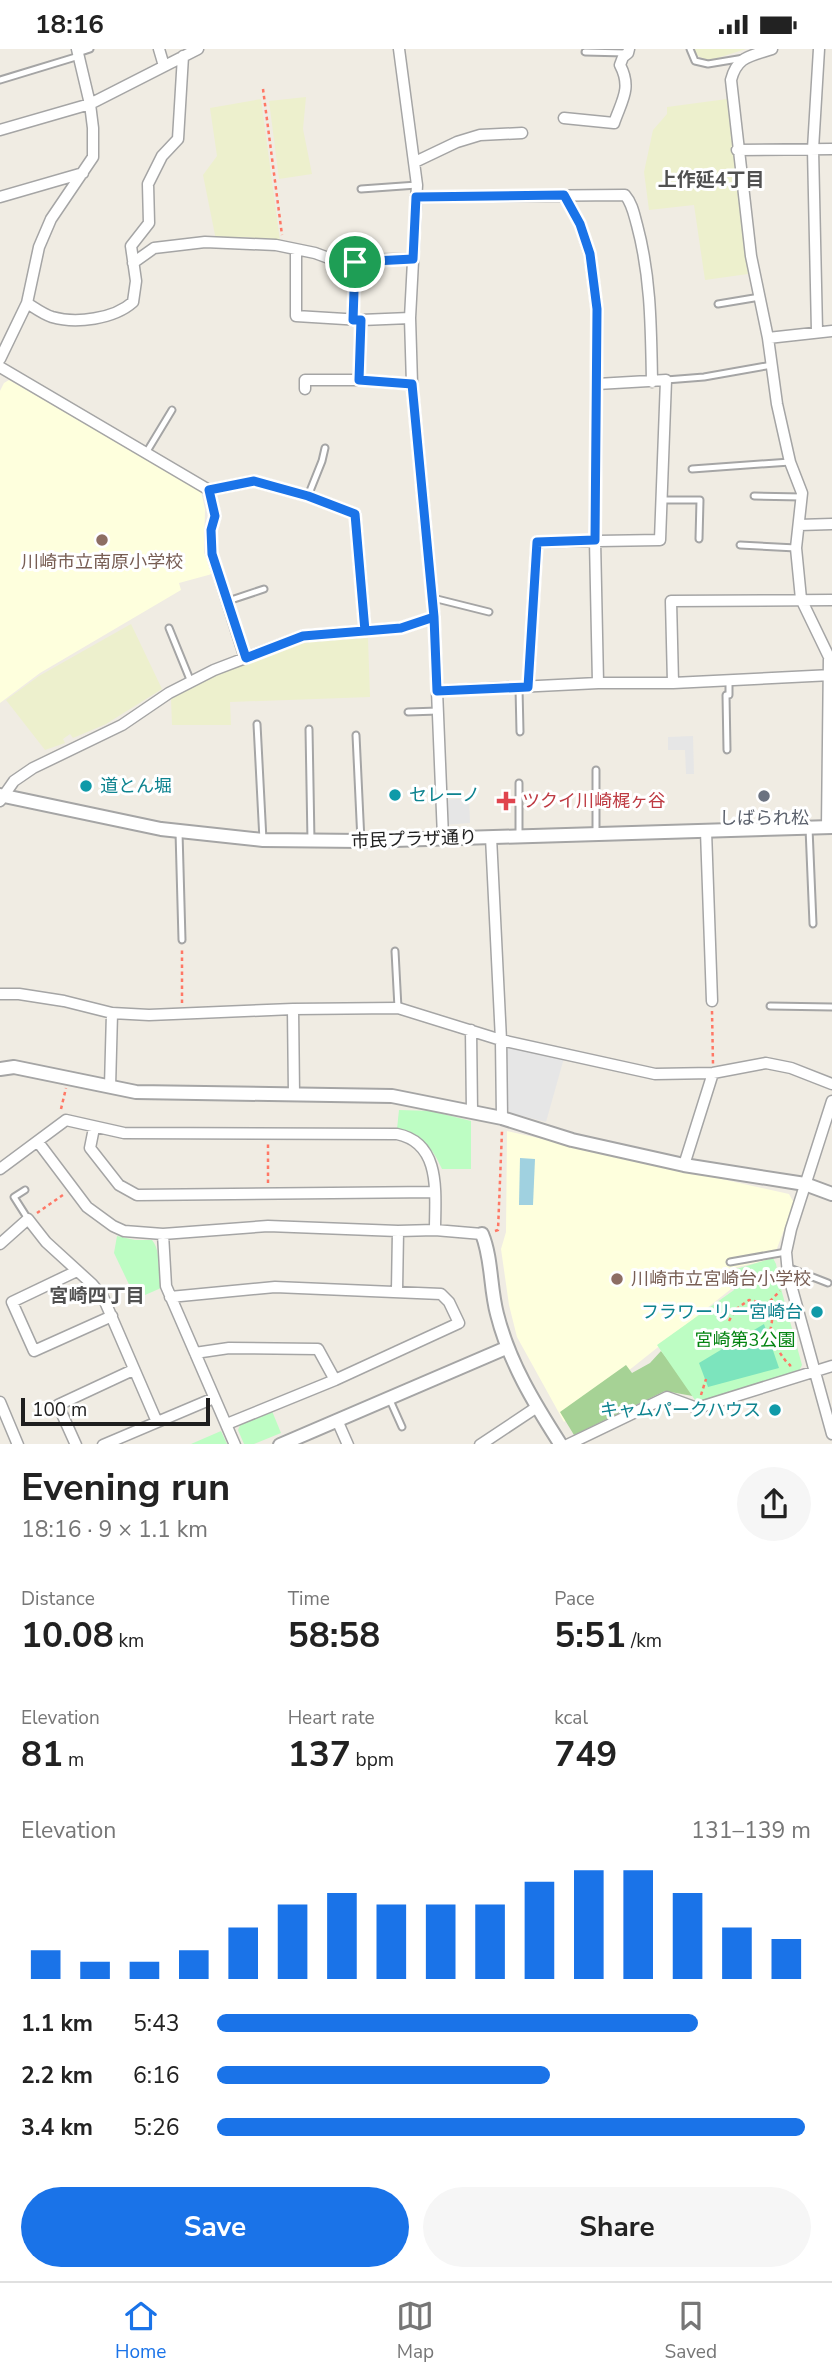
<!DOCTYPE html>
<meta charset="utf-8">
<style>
body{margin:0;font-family:"Nunito Sans","Noto Sans JP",sans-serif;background:#f6f6f6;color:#222;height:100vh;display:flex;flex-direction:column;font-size:26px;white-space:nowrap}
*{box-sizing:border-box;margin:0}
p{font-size:23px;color:#767676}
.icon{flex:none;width:38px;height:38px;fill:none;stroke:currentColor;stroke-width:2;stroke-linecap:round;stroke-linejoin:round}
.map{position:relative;height:1395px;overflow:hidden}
.details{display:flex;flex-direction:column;background:#fff;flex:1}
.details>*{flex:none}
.scale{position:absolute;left:21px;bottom:18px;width:189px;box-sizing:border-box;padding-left:7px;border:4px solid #1e1e1e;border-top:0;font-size:19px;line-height:24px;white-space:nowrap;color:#1e1e1e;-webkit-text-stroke:5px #fff;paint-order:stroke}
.pin{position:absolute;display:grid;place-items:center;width:60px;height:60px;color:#fff;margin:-30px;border:4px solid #fff;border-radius:50%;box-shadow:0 2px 7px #0007}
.round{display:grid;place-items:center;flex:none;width:74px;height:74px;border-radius:37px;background:#f6f6f6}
.overview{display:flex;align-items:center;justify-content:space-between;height:119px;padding:0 21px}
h1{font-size:38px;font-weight:700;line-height:52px}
.metrics{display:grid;grid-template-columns:repeat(3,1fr);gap:10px;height:119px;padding:7px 21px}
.metrics div{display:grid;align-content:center}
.metrics b{font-size:35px;font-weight:700}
.metrics small{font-size:19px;font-weight:400}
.metrics p{font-size:19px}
.chart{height:196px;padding:14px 21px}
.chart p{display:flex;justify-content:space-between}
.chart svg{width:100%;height:126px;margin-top:7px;stroke:#1a73e8;stroke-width:6}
.cta{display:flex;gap:14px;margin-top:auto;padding:14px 21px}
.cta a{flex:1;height:80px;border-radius:42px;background:#1a73e8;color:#fff;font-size:28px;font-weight:700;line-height:80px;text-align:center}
.cta a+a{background:#f6f6f6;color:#222}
ul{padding:0 21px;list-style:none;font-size:23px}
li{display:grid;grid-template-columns:112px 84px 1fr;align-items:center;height:52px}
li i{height:18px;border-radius:9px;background:#1a73e8}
.status{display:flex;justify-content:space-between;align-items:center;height:49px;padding:0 35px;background:#fff;direction:ltr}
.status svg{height:19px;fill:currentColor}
.menu{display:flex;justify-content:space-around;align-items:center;height:98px;border-top:2px solid #e0e0e0;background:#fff;font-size:19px;color:#767676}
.menu a{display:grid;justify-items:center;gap:4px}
.menu .current{color:#1a73e8}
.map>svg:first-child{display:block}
.education{fill:#feffdd}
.farmland{fill:#edf0cd}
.forest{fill:#a6d295}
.park{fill:#bdfdc3}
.pitch{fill:#7ce4bd}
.parking{fill:#e6e6e6}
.water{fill:#a0d1e0}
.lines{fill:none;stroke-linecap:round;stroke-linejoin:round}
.service-casing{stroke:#a5a5a5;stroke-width:9}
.minor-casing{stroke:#a5a5a5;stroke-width:13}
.tertiary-casing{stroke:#a5a5a5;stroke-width:16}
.path{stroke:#ff7765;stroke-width:2.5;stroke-dasharray:3.5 3.5;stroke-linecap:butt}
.service{stroke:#fff;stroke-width:5}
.minor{stroke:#fff;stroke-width:10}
.tertiary{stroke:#fff;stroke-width:12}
.route-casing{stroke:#fff;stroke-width:14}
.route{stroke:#1a73e8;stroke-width:9}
.education-dot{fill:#8d6e63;stroke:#fff;stroke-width:2.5}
.culture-dot{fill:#0f9aa8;stroke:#fff;stroke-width:2.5}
.worship-dot{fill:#6b7280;stroke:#fff;stroke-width:2.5}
.health-dot{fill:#e0444e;stroke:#fff;stroke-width:2.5}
.labels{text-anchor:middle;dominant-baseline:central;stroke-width:6;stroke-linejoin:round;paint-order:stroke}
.education-label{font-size:18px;fill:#785e54;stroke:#fff}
.culture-label{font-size:18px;fill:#0d838f;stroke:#fff;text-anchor:start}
.health-label{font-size:18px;fill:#be3a42;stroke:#fff;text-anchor:start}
.worship-label{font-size:18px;fill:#5b616d;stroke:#fff}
.street-label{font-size:18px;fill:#1e1e1e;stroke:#fff}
.park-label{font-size:18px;fill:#048411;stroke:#fff}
.neighbourhood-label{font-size:19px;font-weight:bold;fill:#515151;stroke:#fff}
</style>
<div class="status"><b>18:16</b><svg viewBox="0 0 49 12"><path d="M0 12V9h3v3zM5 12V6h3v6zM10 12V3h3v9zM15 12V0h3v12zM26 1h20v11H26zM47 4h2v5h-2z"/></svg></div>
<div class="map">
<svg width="832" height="1396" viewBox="0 0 832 1396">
<rect width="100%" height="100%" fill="#f0ece3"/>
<!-- education -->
<path class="education" d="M9 331 201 442 205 460 204 503 212 525 179 534 181 541 40 624 0 654V342L4 334Z
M507 1082 789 1145 794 1154 773 1210 728 1220 731 1240 564 1373 517 1288 509 1256 501 1200 506 1183Z"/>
<!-- farmland -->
<path class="farmland" d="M693 0H746L708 12 696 6Z
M306 48 303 80 312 125 279 130 269 52Z
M261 50 280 192 245 188 216 191 203 126 217 107 210 59Z
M727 50 748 225 705 231 694 156 649 161 644 123 653 81 667 65V58Z
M131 575 162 640 106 675 73 689 70 685 63 690 65 694 45 701 6 651 39 627Z
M368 589 370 648 230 653 231 676H172L171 650 226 619 305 592Z"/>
<!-- forest -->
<path class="forest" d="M661 1302 698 1348 665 1342 574 1386 560 1363 626 1316 632 1324 650 1314Z"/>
<!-- park -->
<path class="park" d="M399 1061 431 1062 471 1072V1120H442C433 1099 420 1084 397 1080Z
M117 1187 135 1191H152C162 1203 157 1224 161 1239L136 1250 114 1204Z
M773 1209 776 1215 780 1236 802 1316 797 1326 702 1353 695 1351 657 1296 734 1241 733 1221Z
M272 1362 281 1384 254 1395H244L238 1381 240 1376Z
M221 1382 227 1395H191Z"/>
<!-- pitch -->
<path class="pitch" d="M764 1275 779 1319 708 1338 699 1314Z"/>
<!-- parking -->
<path class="parking" d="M693 687 694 725H686L685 701H668V688Z
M469 749 470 774 445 776 444 751Z
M508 996 564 1009 546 1073 510 1064 506 1055 504 999Z"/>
<!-- water -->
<path class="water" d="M520 1109 535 1110 533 1156H519Z"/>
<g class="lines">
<defs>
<path id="service" d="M690 0 695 12 708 15 744 9
M585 3 625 4
M78 4 90 0
M0 31 79 7
M361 140 417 136
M718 255 760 248
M666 331 704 328 772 316
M146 404 172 361
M692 420 790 413
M308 447 322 412 325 399
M754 447 802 448
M661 451H700L699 490
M740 496 796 499
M433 549 489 563
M228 552 264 540
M169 579 191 633
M519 639 520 683
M408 663 438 662
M257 675 263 791
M309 680 311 792
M356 686 361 792
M727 701 726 646H729V631
M596 721V784
M809 779 813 875
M179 783 182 891
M519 787V734
M395 902 398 959
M770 957 832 958
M25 1141 14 1148 28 1170
M730 1213 786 1203
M787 1218 828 1234
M389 1349 402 1378"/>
<path id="minor" d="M159 0 164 17
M399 0 417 136 410 269 412 335 434 568 443 788
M772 0C751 7 737 7 731 31L751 207 768 289 777 355 790 413 802 444 796 499 801 550 829 608 827 778
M564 69 614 74C622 51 632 39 620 16L623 8 628 4 629 0
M0 81 90 55 198 0
M737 101 832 100
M415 113 457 93 480 86 522 84
M564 146 580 175 590 206 597 260 595 491 598 634
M0 148 83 124
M416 148 625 146C632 154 634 165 637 176 651 228 651 279 652 333
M296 201V267L361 271 410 269
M133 214 154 199 205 193 276 196 315 204 334 211 413 210
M27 254C35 259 43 265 52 268 76 275 114 270 133 253L136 232 131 197 149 174 148 135 162 107 178 90 183 7
M353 271 355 213
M817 282 813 100 819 0
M768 289 832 282
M0 310 27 254 39 198 51 170 93 108V79L90 55 77 0
M0 318 209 441 254 432 308 447 355 465 365 582
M359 331 361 271
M305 340V331H359L412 335
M209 441 215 467 211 481 212 505 245 609
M799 476 832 475
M673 634 671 552 832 551
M528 638 537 493 660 491 666 331 597 335
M437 642 598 634H673L832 626
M0 752 14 732 33 719 122 676 169 644 214 621 303 587 401 579 434 568
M706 782 712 952
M491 788 501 991 502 1069
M0 945H19L64 952 112 964 149 966 293 960 398 959 501 991 655 1025 713 1024 766 1014 791 1019 832 1035
M293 960 294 1045
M471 981 472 1063
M110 1038 112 964
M832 1052 791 1180 786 1203 788 1225 832 1385
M94 1079 90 1099 119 1136 137 1146 435 1143
M38 1093 87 1158 113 1177 124 1182 163 1185 268 1177 398 1182 435 1181 482 1185
M684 1116 713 1024
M0 1120 66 1071 124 1084 397 1085C442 1094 435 1145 435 1181
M163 1185 166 1237 235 1396
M0 1195 28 1170 46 1193 92 1235 103 1248 157 1373
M77 1222 12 1253 34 1302 112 1267
M397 1242 398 1182
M170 1248 275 1238 441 1245 449 1253 459 1274 335 1331 227 1375
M195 1304 229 1299 318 1300 335 1331
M0 1353 18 1396
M337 1371 348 1396
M76 1396 58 1356 133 1321
M103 1396 214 1349
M480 1396 537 1358
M567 1396 667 1348 697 1359 832 1317"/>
<path id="tertiary" d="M0 746 161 780 263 791 361 792 832 778
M0 1020 14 1018 136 1043 392 1047 502 1069 572 1091 684 1116 805 1135 832 1145
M482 1185C492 1209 490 1239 497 1265 509 1313 534 1354 561 1396
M280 1396 506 1299"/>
</defs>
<!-- service casing -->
<use href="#service" class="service-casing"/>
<!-- minor casing -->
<use href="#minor" class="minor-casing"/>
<!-- tertiary casing -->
<use href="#tertiary" class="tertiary-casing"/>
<!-- path -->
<path class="path" d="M263 40 282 186
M182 954V898
M712 962 713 1015
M61 1060 66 1039
M268 1134V1095
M37 1164 63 1146
M495 1182 498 1181 502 1082
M765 1257 780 1242
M729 1272 735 1261 749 1251C760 1252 772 1258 772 1271 772 1275 770 1279 771 1282 772 1292 783 1311 790 1316L791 1320
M701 1346 706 1330"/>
<!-- service -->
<use href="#service" class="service"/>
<!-- minor -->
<use href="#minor" class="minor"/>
<!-- tertiary -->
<use href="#tertiary" class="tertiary"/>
</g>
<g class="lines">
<defs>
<path id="route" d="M355 213 353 271H361L359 331 412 335 434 568 401 579 303 587 246 609 212 505 211 481 215 467 209 441 254 432 308 447 355 465 365 582 401 579 434 568 437 642 528 638 537 493 595 491 597 260 590 205 580 175 564 146 416 148 413 210 355 213"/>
</defs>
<!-- route casing -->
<use href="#route" class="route-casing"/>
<!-- route -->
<use href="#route" class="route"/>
</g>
<!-- markers -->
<g class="education-dot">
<circle cx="102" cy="491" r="7"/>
<circle cx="617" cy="1230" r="7"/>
</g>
<g class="culture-dot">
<circle cx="86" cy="737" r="7"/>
<circle cx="395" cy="746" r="7"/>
<circle cx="817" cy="1263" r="7"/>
<circle cx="775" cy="1361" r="7"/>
</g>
<circle class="worship-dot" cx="764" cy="747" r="7"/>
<path class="health-dot" d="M502.5 741.5h7v7h7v7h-7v7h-7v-7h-7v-7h7z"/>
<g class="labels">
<!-- education labels -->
<g class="education-label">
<text x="102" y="513">川崎市立南原小学校</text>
<text x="631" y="1230" text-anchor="start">川崎市立宮崎台小学校</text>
</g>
<!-- culture labels -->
<g class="culture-label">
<text x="100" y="737">道とん堀</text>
<text x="409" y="746">セレーノ</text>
<text x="803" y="1263" text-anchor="end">フラワーリー宮崎台</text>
<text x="761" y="1361" text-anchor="end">キャムパークハウス</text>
</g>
<!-- health labels -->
<g class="health-label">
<text x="522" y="752">ツクイ川崎梶ヶ谷</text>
</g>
<!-- worship labels -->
<g class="worship-label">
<text x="764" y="769">しばられ松</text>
</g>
<!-- street labels -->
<g class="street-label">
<text transform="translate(414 790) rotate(-2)">市民プラザ通り</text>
</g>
<!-- park labels -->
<g class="park-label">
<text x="745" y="1291">宮崎第3公園</text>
</g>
<!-- neighbourhood labels -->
<g class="neighbourhood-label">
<text x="711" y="131">上作延4丁目</text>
<text x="97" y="1247">宮崎四丁目</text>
</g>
</g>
</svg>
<div class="scale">100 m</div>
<div class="pin" style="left:355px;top:213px;background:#1e9e55"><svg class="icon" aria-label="arrive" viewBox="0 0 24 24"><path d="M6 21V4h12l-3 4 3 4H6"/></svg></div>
</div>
<section class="details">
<div class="overview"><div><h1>Evening run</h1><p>18:16 · 9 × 1.1 km</p></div><a class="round"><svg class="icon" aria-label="share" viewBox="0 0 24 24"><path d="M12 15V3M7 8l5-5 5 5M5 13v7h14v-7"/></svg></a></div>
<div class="metrics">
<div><p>Distance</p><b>10.08<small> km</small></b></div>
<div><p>Time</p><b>58:58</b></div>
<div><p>Pace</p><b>5:51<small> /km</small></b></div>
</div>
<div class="metrics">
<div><p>Elevation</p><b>81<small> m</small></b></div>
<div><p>Heart rate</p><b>137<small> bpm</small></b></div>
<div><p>kcal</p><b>749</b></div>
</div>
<div class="chart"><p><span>Elevation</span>131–139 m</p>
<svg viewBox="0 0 160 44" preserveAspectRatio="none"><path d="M5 44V34M15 44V38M25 44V38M35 44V34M45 44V26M55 44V18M65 44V14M75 44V18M85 44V18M95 44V18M105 44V10M115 44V6M125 44V6M135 44V14M145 44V26M155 44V30"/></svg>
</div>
<ul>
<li><b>1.1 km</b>5:43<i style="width:81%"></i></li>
<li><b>2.2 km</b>6:16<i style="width:56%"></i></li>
<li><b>3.4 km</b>5:26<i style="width:99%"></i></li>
</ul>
<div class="cta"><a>Save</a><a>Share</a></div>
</section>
<nav class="menu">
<a class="current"><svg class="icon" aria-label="home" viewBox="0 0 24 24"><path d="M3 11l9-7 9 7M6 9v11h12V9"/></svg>Home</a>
<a><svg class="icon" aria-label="map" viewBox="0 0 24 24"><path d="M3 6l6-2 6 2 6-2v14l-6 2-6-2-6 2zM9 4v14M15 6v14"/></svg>Map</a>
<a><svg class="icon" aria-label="saved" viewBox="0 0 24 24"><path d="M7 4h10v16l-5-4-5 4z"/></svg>Saved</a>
</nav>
